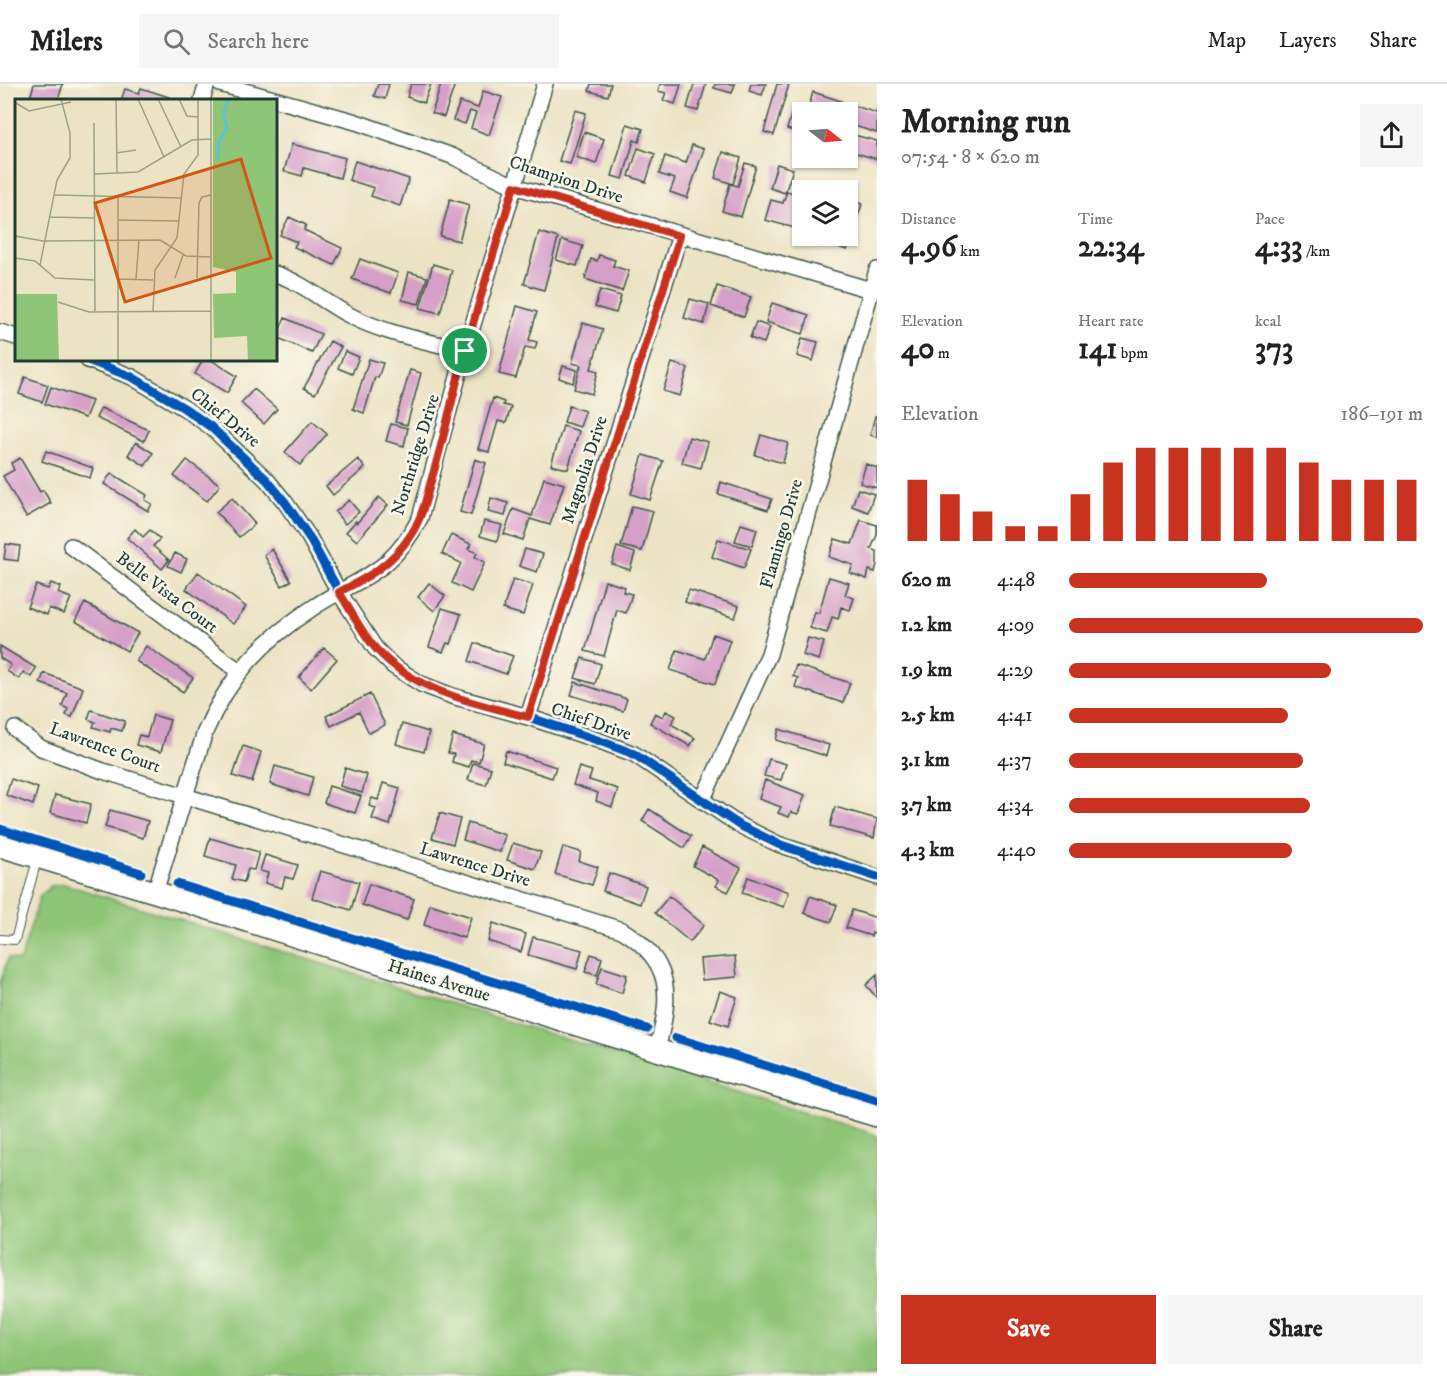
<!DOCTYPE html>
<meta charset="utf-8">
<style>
body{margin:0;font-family:"IM FELL DW Pica",serif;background:#f6f6f6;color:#222;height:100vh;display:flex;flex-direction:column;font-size:22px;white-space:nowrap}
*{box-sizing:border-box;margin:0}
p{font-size:20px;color:#767676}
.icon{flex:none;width:33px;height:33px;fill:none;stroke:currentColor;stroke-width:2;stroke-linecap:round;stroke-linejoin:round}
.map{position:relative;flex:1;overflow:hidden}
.details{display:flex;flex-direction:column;background:#fff;width:570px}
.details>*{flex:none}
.needle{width:39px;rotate:107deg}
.tools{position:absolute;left:792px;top:18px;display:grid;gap:12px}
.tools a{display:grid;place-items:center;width:66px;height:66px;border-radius:0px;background:#fff;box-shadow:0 2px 4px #0004;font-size:30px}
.pin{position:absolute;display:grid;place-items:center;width:51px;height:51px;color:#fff;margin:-26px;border:3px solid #fff;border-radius:50%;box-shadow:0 2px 6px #0007}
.round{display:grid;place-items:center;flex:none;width:63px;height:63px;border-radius:0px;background:#f6f6f6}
.overview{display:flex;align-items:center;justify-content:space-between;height:102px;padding:0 24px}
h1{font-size:33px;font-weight:700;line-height:45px}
.metrics{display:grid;grid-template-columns:repeat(3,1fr);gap:9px;height:102px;padding:6px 24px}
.metrics div{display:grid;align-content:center}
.metrics b{font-size:30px;font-weight:700}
.metrics small{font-size:16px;font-weight:400}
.metrics p{font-size:16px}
.chart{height:168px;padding:12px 24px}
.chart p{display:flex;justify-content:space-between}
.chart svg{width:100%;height:108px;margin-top:6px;stroke:#c8321e;stroke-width:6}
.action{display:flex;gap:12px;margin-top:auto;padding:12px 24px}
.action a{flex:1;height:69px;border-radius:0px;background:#c8321e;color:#fff;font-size:24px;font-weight:700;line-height:69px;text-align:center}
.action a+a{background:#f6f6f6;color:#222}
ul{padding:0 24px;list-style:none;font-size:20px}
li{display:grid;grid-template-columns:96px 72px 1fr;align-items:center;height:45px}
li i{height:15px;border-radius:8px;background:#c8321e}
header{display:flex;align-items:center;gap:36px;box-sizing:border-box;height:84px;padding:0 30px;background:#fff;border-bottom:2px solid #e0e0e0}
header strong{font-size:28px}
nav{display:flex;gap:33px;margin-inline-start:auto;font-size:21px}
.search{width:420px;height:54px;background:#f6f6f6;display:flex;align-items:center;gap:15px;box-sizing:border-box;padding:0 21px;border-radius:0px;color:#767676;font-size:22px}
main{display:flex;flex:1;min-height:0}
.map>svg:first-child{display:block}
.grass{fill:#8fc577;stroke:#578156;stroke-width:1.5}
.building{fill:#d59fc8}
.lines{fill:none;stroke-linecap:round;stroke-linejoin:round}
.lane-casing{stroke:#3e564a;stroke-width:10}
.street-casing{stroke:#3e564a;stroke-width:18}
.secondary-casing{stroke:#3e564a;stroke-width:24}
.lane{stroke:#fff;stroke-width:8}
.street{stroke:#fff;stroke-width:15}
.secondary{stroke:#fff;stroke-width:21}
.cycleway-casing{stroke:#fbf7ec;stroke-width:13}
.cycleway{stroke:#0057b8;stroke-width:9}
.route-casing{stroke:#fff;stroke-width:12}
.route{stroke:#c8321e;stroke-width:8}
.labels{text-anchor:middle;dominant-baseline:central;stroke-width:5;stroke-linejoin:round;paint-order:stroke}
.street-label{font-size:18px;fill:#1f3d34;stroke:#fbf7ec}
.inset-river{fill:none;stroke:#5bc5d6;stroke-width:3}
.inset-road{fill:none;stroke:#9aa18a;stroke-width:1.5}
.view{fill:#d45610;fill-opacity:0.15;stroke:#d45610;stroke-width:3}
.inset-edge{fill:none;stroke:#1f3d34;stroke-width:3}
</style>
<header>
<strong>Milers</strong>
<div class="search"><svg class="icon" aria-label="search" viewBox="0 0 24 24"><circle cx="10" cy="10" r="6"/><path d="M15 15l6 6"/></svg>Search here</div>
<nav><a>Map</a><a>Layers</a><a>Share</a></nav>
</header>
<main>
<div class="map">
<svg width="877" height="1292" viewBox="0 0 877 1292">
<rect width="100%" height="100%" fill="#fbf7ec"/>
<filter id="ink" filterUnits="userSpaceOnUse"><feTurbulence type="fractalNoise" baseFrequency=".0167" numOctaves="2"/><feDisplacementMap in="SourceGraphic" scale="12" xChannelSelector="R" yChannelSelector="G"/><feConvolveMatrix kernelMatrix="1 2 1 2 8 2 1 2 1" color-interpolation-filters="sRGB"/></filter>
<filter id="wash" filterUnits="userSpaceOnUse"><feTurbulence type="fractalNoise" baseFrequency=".008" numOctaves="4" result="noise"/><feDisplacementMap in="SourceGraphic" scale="24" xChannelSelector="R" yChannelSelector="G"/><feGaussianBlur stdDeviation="1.35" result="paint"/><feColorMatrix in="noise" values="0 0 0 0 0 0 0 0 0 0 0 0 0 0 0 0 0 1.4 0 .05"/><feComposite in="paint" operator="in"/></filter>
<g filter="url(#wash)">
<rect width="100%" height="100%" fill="#ece3c4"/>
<!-- grass -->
<path class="grass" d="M64 800 877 1051V1292H0V899L8 874 20 877 40 812 51 802Z"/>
<g id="blocks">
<!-- building -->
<path class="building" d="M34 0H63L58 16H40L30 14Z
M378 0H389L385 15 374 12Z
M411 0H431L424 19 407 13Z
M441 0H455L444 33 432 29Z
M591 0H611L608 12 589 7Z
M660 0H681L675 20 663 16 666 9 658 7Z
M694 0H706L698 27 687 24Z
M715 0H735L732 9 714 4Z
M751 0H766L762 11 749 7Z
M777 0H789L774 51 764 48Z
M141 4 172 14 171 16H121L125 5 139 9Z
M483 7 502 13 489 51 471 44 476 29 470 27 465 40 453 36 460 18 478 24Z
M813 8 841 17 837 28H821L808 25Z
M852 21 877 29V49L848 40Z
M575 26 586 29 570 80 559 77Z
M792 28 802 31V50L787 45Z
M627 40 643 45 639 58 634 56 623 95 612 92Z
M584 48 604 55 596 80 576 73Z
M854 51 877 57V75L849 67Z
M292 60 345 74 340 94 304 84 302 92 284 87Z
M692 61 704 65 687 114 670 108 675 95 659 90 665 72 686 79Z
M638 64 655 70 646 98 629 92Z
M723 68 741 74 733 100 715 94Z
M355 77 409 95 400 122 371 112 374 104 349 96Z
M745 79 756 82 741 133 722 127 730 100 738 102Z
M777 80 793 85 785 109 770 104Z
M787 107 802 112V146L765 136 771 116 783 119Z
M450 115 469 121 459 157 440 152Z
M848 115 862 120 847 166 812 154V152H848Z
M289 133 306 141 304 146 342 164 334 181 294 163 297 158 280 151Z
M539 148 558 154 544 206 524 200Z
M562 156 583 162 577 182 556 176Z
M599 171 615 176 613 182 629 187 622 207 585 195 591 175 597 177Z
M360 175 398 189 391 209 352 195Z
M433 180 452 186 440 229 420 224Z
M409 188 427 193 419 220 402 216Z
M717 202 751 213 744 233 711 222Z
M600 206 621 212 616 229 595 223Z
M690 215 709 220 704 240 684 234Z
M772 219 809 231 803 250 766 238Z
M517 222 537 228 529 256 537 258 535 265 525 263 516 294 499 290Z
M285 234 321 250 312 269 276 253Z
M756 238 770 243 764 259 750 254Z
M583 239 603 245 591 285 598 287 592 310 574 305 581 281 572 279Z
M802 254 818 258 813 277 797 272Z
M330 257 341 263 315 310 304 304Z
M345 267 359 273 352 290 338 284Z
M369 275 383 279 378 294 375 293 364 329 353 325Z
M203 276H211L237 292 227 309 195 290Z
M672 279 688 284 680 312 663 307Z
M563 282 577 286 573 299 559 294Z
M410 286 421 289 407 341 395 338Z
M25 293 48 301 42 318 19 310Z
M51 303 92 317 85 334 45 320Z
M254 305 277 325 264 340 241 319Z
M493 314 504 318 503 321 511 323 506 339 498 337 489 368 478 365Z
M569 322 585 327 580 343 564 338Z
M101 324 149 346 144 357 96 334Z
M875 332 877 333V353L870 351Z
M312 337 327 350 300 381 285 368Z
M391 340 408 344 404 362 386 357Z
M563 342 579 347 568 385 551 381Z
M761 351 788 359 783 379 755 371Z
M689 353 708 358 701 384 682 379Z
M136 358 153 369 145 382 128 371Z
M46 367 93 384 90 394 42 377Z
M643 371 663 377 650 416 631 410Z
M20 374 40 408 43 406 51 419 26 433 3 392 14 386 11 379Z
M358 375 365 384 333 411 326 402Z
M475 375 486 379 471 431 460 428Z
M187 376 220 401 207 417 174 392Z
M866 380 877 384V404L860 399Z
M111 389 147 411 145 416 152 420 148 427 104 400Z
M544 394 564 400 550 441 530 435 523 456 504 450 513 425 532 432Z
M721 398 772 415 768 426 718 410Z
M858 405 874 410 868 428 852 422Z
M379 413 388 421 357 457 346 448 356 437 357 439Z
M232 414 255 440 239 453 216 428Z
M491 414 508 419 505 432 488 428Z
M349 416 359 428 345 440 335 428Z
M632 422 653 427 642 467 621 462Z
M861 436 877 441V451L871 465 877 467V480L875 488 869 486 867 495 850 489 853 481 829 473 835 455 852 460Z
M484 437 502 441 497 457 480 452Z
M741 440 757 445 752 462 735 457Z
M135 445 143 453 150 446 160 455 153 462 169 476 162 485 127 454Z
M451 451 471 460 468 465 477 469 475 473 485 478 471 508 452 499 461 479 442 470Z
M718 455 751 465 744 484 712 473Z
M6 460 20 462 18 477 4 475Z
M617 463 635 469 630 486 612 480Z
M272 465 291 497 282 502 264 471Z
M525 465 543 470 537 488 519 482Z
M175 469 187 475 181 488 168 482Z
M198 488 246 523 233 540 186 505Z
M829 493 849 499 845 511 854 514 850 526 841 523 838 535 832 533 827 549 810 544 815 528 819 529Z
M513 495 533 501 523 531 503 525Z
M605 497 625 503 623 508 632 510 626 529 617 526 604 572 585 567Z
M51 499 61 503 58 509 71 514 64 530 49 524 47 531 27 523 36 501 48 505Z
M429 499 445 512 434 527 418 513Z
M689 506 739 522 735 534 685 518Z
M85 519 138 549 127 567 75 537Z
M442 524 461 530 451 560 447 559 443 568 429 563Z
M713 550 730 556 715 600 670 586 677 566 705 575Z
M808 554 824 558 819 576 803 571Z
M475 559 513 572 506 590 469 577Z
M0 562 36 584 31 593 23 588 19 595 7 587 11 581 0 574Z
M146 562 193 594 183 608 136 577Z
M324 564 337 575 311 605 299 593Z
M582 574 601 580 595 600 575 594Z
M796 581 850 599 843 619 795 603 798 594 793 592Z
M44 589 83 604 72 633 66 631 68 625 62 622 67 609 40 599Z
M575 598 627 615 623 627 571 611Z
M370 610 385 641 369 649 359 628 331 642 326 632Z
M91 626 125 637 122 647 111 644 110 648 93 643 95 638 88 635Z
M666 627 676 632 671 640 695 654 690 662 650 639 655 629 663 633Z
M153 631 170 636 161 668 136 661 139 651 147 653Z
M402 640 429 648 424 668 396 660Z
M779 645 829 661 826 672 776 656Z
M453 651 484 660 479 678 471 676 469 683 452 678 454 670 448 669Z
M243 662 261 668 252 698 233 692Z
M506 667 556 683 552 694 503 678Z
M769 675 786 680 781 696 764 692Z
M473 679 491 684 486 701 468 696Z
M275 682 313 693 308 712 270 700Z
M579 683 592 687 589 696 618 705 612 723 596 717 598 709 573 701Z
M345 684 367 691 362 709 340 702Z
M11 695 38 704 33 721 6 711Z
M765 696 805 711 798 730 791 728 789 733 778 729 781 723 759 715Z
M383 699 400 704 390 741 372 735 376 724 369 722 372 714 378 716Z
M329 702 361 712 355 729 324 719Z
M55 711 91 720 86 739 50 729Z
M835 723 877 735 874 754 830 742Z
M649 725 691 752 684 764 642 737Z
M110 726 148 737 143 754 105 743Z
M440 729 460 735 453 760 432 754Z
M468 739 505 751 500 768 463 756Z
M210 754 259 768 254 786 248 785 244 798 232 795 236 781 205 772Z
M513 759 541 768 535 785 507 776Z
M563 763 581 768 579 777 598 783 592 801 555 790Z
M702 763 741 784 728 808 716 802 719 796 693 782Z
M265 771 298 781 293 795 285 793 282 804 265 799 268 789 260 787Z
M320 787 359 798 351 826 312 814Z
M609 789 646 802 640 820 603 807Z
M748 793 789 808 784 823 742 809Z
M369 800 414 815 407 836 362 821Z
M669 812 704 841 690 858 655 829Z
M810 812 837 821 831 838 804 829Z
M430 820 471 833 464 854 424 841Z
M852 826 877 834V851L872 849 871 852 846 844Z
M493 839 526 850 521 868 488 857Z
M533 853 582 866 577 885 528 871Z
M591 870 602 874 597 891 585 888Z
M735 872 737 893 702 896 700 875Z
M602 883 627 891 622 909 596 900Z
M877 891V914L866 901Z
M720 907 737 913 728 942 710 936Z"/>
</g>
</g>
<g filter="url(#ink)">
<use href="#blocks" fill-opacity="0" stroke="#3e564a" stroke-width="1.5"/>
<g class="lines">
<defs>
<path id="lane" d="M0 855 15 856 37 776"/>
<path id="street" d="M220 0 356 38 452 72 514 102 871 206
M202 16 207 0
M276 190C303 199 324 218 349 231 384 250 428 257 465 267
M0 248 16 253
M88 276 132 293 184 324 211 343 267 396 285 418 309 453 339 508 375 564 393 582 421 600 452 612 528 633 600 657 634 670 739 741 778 760 877 793
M71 462 225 577 240 587
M528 633 680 151
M15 645 41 664 103 687 622 846C674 878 671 911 657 966
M702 717 769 570 877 186
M155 808 205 648C229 592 263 556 314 523 362 492 391 490 420 434L465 267 545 0"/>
<path id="secondary" d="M0 762 155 808 657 966 877 1032"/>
</defs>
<!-- lane casing -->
<use href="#lane" class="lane-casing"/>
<!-- street casing -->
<use href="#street" class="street-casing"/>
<!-- secondary casing -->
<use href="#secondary" class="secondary-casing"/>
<!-- lane -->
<use href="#lane" class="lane"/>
<!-- street -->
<use href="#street" class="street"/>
<!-- secondary -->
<use href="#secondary" class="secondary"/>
<defs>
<path id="cycleway" d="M88 276 132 293 184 324 211 343 267 396 285 418 309 453 339 508 375 564 393 582 421 600 452 612 528 633 600 657 634 670 739 741 778 760 877 793
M0 745 141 789
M177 800 647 945
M676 954 877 1016"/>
</defs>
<!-- cycleway casing -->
<use href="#cycleway" class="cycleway-casing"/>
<!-- cycleway -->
<use href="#cycleway" class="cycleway"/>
</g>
</g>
<g class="lines" filter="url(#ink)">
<defs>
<path id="route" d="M514 102 680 152 528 633C475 619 416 608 377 566 362 550 351 526 339 508 367 494 392 480 410 452 421 436 426 416 431 397 440 368 447 338 454 309 472 239 493 171 514 102Z"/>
</defs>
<!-- route casing -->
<use href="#route" class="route-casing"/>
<!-- route -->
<use href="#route" class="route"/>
</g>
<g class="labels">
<!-- street labels -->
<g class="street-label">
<text transform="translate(566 96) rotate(18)">Champion Drive</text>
<text transform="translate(225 334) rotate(39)">Chief Drive</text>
<text transform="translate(416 371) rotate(-73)">Northridge Drive</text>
<text transform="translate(585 386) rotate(-72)">Magnolia Drive</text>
<text transform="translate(782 450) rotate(-74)">Flamingo Drive</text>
<text transform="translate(167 509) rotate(37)">Belle Vista Court</text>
<text transform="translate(591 638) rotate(19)">Chief Drive</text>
<text transform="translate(105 664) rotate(20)">Lawrence Court</text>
<text transform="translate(475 781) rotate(17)">Lawrence Drive</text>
<text transform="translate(439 897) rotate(17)">Haines Avenue</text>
</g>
</g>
<!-- overview -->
<g transform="translate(15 15)">
<rect width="262" height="262" fill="#ece3c4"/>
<path d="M198 0H262V262H233L232 237 199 239 198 195 221 194V173L198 168Z" fill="#8fc577"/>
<path d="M0 195H42L44 262H0Z" fill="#8fc577"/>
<path class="inset-river" d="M203 60 204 43 212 29 208 14 214 0"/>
<path class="inset-road" d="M101 0 102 74M123 0 149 58M143 0 166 48M164 0 172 17 183 18M1 4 14 12 56 3M79 24 80 212M101 54 121 51M80 75 123 73 177 41 196 40M40 96 167 99M35 118 79 119M104 121 163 122M0 137 28 142 145 141 171 157 196 158M0 159 20 162 40 179 79 181M25 166 42 81 55 59V34L46 0M160 179 168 156M182 179 184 104 187 98 196 96M103 180 138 181M121 180 124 141M43 203 74 213 196 212M138 213 140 171 162 139 169 75 183 56V0M103 262V98M196 262V0"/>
<path class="view" d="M226 60 256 159 110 203 80 104Z"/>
<rect width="262" height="262" class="inset-edge"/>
</g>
</svg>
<div class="tools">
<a><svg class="needle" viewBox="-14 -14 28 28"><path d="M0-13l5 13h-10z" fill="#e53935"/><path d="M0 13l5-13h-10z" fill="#767676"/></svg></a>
<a><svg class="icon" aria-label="layers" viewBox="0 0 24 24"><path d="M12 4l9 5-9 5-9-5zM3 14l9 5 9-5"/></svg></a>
</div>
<div class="pin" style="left:465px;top:267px;background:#1e9e55"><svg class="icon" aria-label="arrive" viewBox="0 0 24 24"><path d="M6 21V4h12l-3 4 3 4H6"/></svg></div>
</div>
<section class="details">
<div class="overview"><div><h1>Morning run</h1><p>07:54 · 8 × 620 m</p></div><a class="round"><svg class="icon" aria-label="share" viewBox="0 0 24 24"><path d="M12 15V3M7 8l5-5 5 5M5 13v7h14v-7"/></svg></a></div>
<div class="metrics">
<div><p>Distance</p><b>4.96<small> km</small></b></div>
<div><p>Time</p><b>22:34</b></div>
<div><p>Pace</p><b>4:33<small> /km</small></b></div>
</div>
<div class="metrics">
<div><p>Elevation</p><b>40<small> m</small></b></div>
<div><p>Heart rate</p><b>141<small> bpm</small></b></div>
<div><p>kcal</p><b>373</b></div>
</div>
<div class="chart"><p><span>Elevation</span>186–191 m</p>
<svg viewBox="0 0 160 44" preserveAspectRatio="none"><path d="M5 44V19M15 44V25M25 44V32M35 44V38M45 44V38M55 44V25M65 44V12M75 44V6M85 44V6M95 44V6M105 44V6M115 44V6M125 44V12M135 44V19M145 44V19M155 44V19"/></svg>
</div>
<ul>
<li><b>620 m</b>4:48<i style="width:56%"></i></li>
<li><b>1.2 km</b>4:09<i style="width:100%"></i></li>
<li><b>1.9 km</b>4:29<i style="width:74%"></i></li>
<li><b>2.5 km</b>4:41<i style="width:62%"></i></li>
<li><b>3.1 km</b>4:37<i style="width:66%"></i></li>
<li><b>3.7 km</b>4:34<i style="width:68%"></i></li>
<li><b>4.3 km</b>4:40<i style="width:63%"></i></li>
</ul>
<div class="action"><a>Save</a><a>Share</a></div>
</section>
</main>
